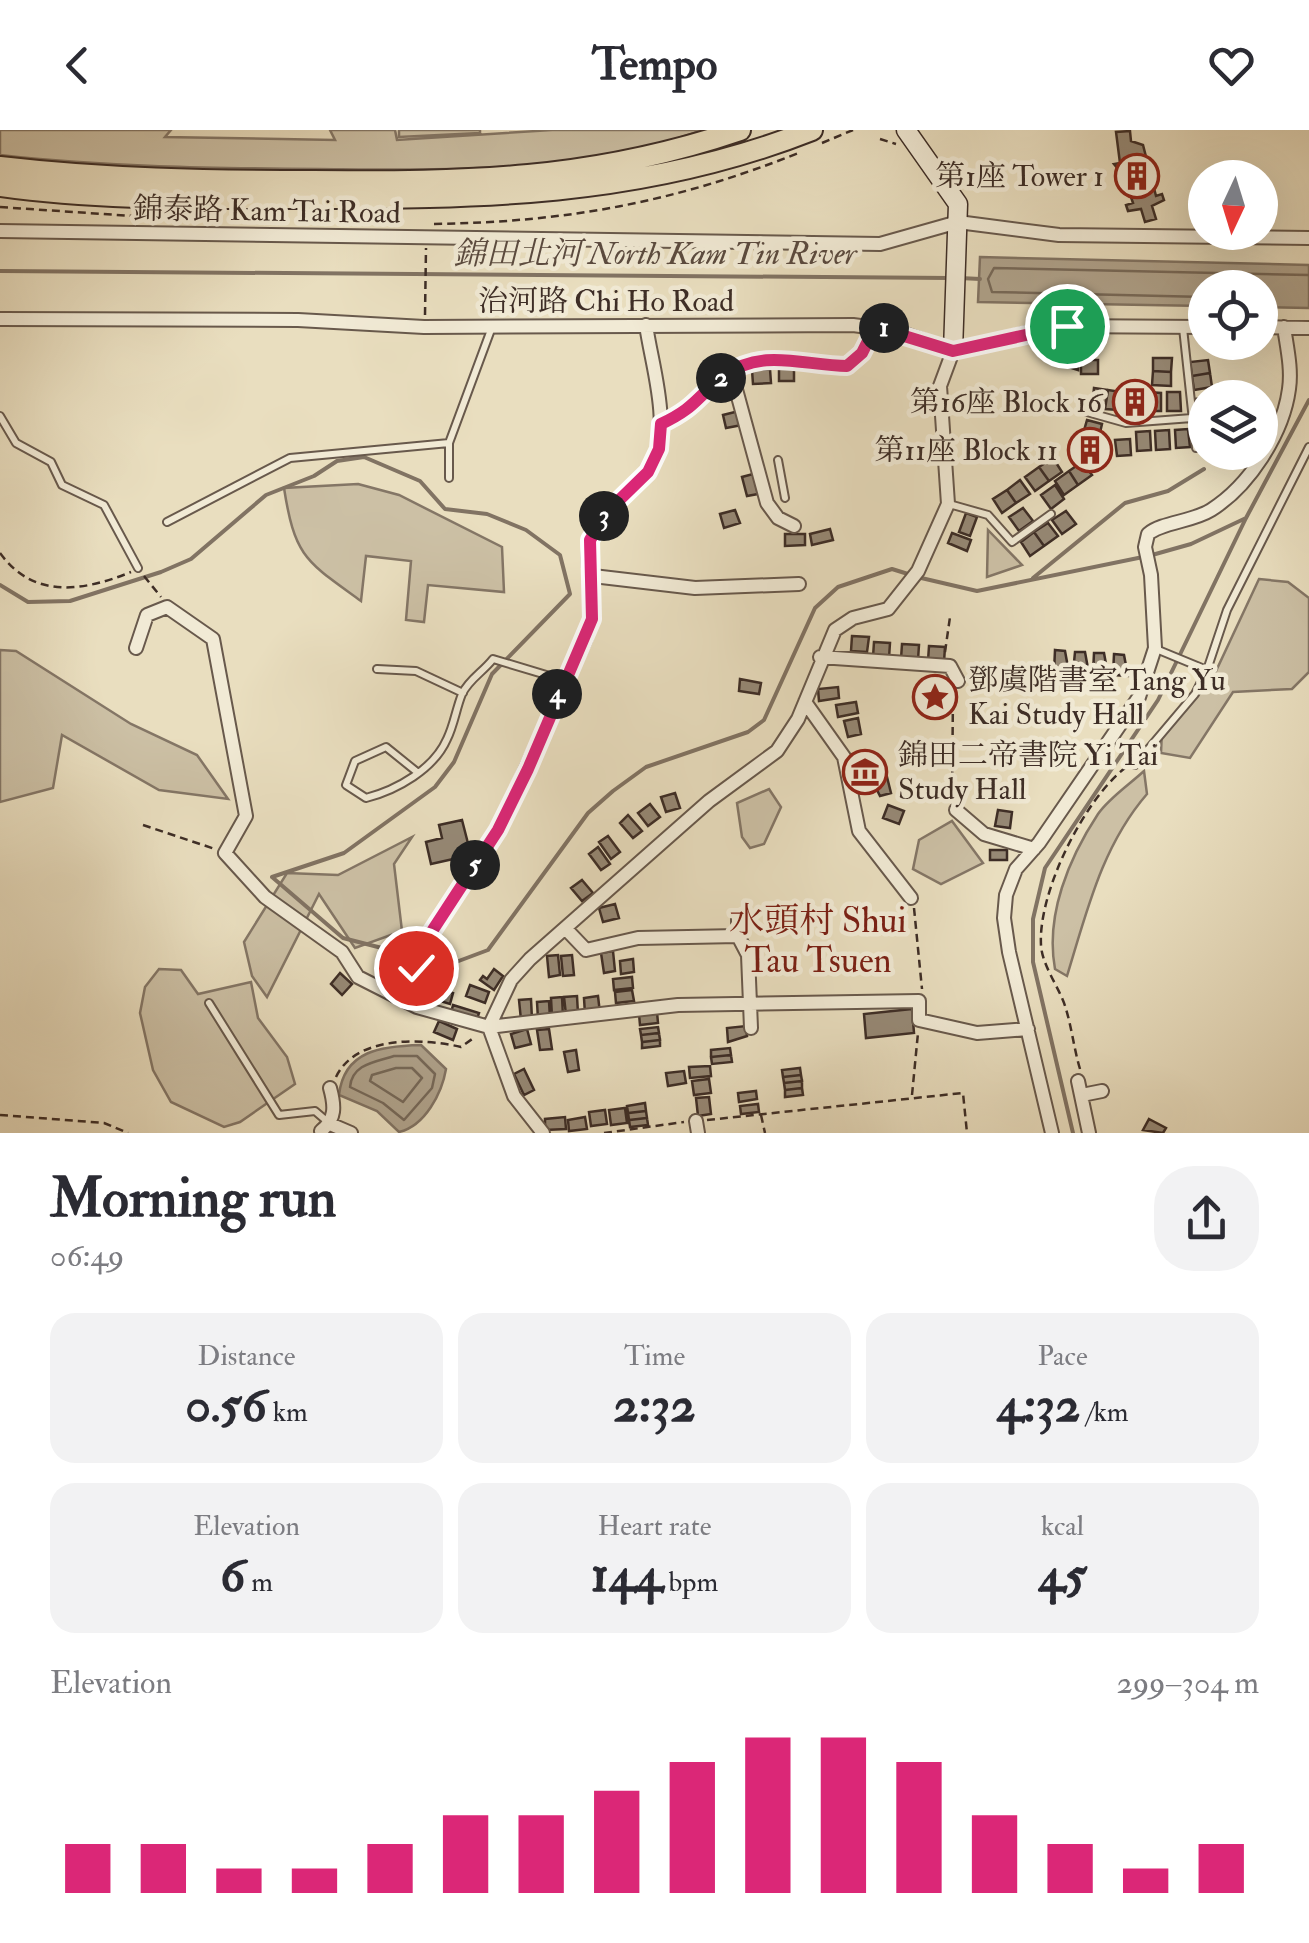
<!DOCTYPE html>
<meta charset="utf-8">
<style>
body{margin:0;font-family:"IM FELL Double Pica","Noto Serif TC",serif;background:#f2f2f3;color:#2b2b33;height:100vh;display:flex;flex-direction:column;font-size:38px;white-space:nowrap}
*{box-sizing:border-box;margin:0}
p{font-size:32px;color:#7c7c81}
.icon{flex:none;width:55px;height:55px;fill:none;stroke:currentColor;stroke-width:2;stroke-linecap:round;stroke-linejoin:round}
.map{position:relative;height:1003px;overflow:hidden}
.panel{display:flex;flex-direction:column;background:#fff;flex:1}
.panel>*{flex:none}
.needle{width:65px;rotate:184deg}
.fabs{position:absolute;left:1188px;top:30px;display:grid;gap:20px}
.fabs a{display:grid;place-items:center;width:90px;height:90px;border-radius:50%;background:#fff;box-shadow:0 10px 40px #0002;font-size:50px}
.pin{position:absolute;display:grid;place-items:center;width:85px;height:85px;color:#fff;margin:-42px;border:5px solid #fff;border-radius:50%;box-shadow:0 2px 10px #0007}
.km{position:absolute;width:50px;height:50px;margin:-25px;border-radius:50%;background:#222;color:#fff;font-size:28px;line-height:50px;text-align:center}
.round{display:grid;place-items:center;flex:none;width:105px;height:105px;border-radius:40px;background:#f2f2f3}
.head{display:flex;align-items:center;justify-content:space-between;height:170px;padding:0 50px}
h1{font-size:55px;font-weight:800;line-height:75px}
.stats{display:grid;grid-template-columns:repeat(3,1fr);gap:15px;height:170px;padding:10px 50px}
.stats div{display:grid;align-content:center;border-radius:25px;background:#f2f2f3;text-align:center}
.stats b{font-size:50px;font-weight:800}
.stats small{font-size:28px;font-weight:400}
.stats p{font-size:28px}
.chart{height:280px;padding:20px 50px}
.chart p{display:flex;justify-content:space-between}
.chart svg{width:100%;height:180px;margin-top:10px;stroke:#db2777;stroke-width:6}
header{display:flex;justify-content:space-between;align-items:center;height:130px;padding:0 50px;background:#fff;font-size:45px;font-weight:800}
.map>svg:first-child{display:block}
.green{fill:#ccc0a5;stroke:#847666;stroke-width:2.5}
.water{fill:#afa28b;stroke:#817363;stroke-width:2.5}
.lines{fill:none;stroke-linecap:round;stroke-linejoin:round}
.shore{stroke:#766858;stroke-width:2.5}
.stream{stroke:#817363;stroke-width:4}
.building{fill:#968976;stroke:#3d2d26;stroke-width:2.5}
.lane-casing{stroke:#68594c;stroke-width:10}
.street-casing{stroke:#68594c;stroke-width:16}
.secondary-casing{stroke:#3d2d26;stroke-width:21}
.primary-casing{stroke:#3d2d26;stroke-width:24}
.path{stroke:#3d2d26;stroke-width:2.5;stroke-dasharray:8 5;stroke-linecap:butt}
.lane{stroke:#f1ead5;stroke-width:6}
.street{stroke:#f1ead5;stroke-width:12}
.secondary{stroke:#f1ead5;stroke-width:18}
.primary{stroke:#e9debf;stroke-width:20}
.route-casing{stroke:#fff;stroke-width:20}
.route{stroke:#db2777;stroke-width:12}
.labels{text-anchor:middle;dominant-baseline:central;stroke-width:9;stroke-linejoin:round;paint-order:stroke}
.poi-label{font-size:30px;fill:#3d2d26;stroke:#f1ead5;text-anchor:end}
.street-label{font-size:30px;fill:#3d2d26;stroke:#f1ead5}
.water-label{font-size:32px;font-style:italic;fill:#5a4a3f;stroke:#f1ead5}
.quarter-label{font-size:35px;fill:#7a1f14;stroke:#f1ead5}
</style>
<header><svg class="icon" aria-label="back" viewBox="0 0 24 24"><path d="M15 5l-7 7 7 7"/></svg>Tempo<svg class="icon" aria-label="heart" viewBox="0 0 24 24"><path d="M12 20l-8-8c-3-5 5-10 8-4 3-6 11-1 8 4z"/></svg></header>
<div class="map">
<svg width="1309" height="1003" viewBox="0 0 1309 1003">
<rect width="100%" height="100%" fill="#e9debf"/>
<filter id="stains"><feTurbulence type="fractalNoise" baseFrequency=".002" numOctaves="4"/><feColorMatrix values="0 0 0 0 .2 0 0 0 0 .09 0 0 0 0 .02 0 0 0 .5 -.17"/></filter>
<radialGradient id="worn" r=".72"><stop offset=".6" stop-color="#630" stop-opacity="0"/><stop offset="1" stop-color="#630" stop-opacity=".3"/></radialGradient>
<!-- green -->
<path class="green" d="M0 0H171L165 7 335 10 330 0H395L397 10 552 0H703C580 44 448 40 319 39 212 38 106 37 0 25Z
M399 0H480V3L399 7Z
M358 354 399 365 502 417 504 462 428 455 424 492 406 490 411 431 366 426 361 471C306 431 295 428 284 358Z
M988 400 1022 435 987 447Z
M1259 449 1288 452 1309 468V542L1292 559 1233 562 1190 628 1161 623 1162 600 1216 541Z
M0 520 16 521 131 594 197 625 228 669 159 660 62 605 53 658 0 672Z
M1144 641 1147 664C1102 716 1087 781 1067 846L1055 839C1045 785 1069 728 1098 684 1109 668 1130 654 1144 641Z
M769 659 781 677 764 714 750 718 742 707 737 673Z
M952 691 983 733 941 754 913 739 919 710Z
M412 707 394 734 402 801 355 818 319 764 267 867 252 846 244 812 287 743 338 745Z
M159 839 181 840 198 864 251 852 258 888 287 927 295 954 240 992 224 997 171 972 153 940 140 883 145 857Z
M386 840 421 855 415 869 380 854Z"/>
<!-- water -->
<path class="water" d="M980 127 1309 135V178L1260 177V158H1205V176L978 172Z
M421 915 446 939C442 963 425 996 399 1002L377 981 339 965C344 920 382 916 421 915Z"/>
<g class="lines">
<!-- shore -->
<path class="shore" d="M1205 167 992 162 988 149 994 138 1309 145
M394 926H417L435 944 432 958 404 990 383 973 350 957C352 934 375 932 394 926Z
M396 938H412L422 948 403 972 370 951 372 945Z"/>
<!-- stream -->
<path class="stream" d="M0 141 950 148
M960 148 980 149
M1152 425 1191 414 1246 388
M917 447 977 461 1143 427
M1033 448 1125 373 1168 361 1204 339
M0 455 28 472 70 471 161 442 191 429 266 365 314 346 337 331 364 327 420 351 445 379 487 384 526 400 560 425 570 464 492 544 454 632 435 657 344 723 272 747
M272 747 343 808 448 835 488 820 588 683 613 661 646 637 748 602 764 590 815 478 838 457 892 439 908 444
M1073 1003 1033 832V789L1045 738 1158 570 1246 388 1309 270"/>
</g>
<!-- building -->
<path class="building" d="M1130 1 1131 11 1143 15 1156 66 1162 64 1164 70 1152 76 1156 89 1145 92 1141 79 1128 81 1126 75 1133 73 1124 46 1114 34 1120 33 1116 2Z
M1059 224H1078V240L1059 234Z
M1153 228H1172L1171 242 1153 241Z
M1081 230H1098V244H1081Z
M1208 230 1210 243 1192 246 1190 232Z
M779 235H794V251H779Z
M770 239 771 253 753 254 752 240Z
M1153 241 1171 242V256L1152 255Z
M1210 243 1212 257 1194 260 1192 246Z
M1219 254H1234V268H1219Z
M1094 258 1108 260 1105 279 1092 277Z
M1108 260 1121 262 1119 280 1105 279Z
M1128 262H1142V281H1128Z
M1147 262 1161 263V281H1147Z
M1167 262H1180L1181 281H1167Z
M1214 266 1205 268V281L1197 282 1195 269Z
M739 281 742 295 726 298 723 285Z
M1087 290 1102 294 1099 307 1083 304Z
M1188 299 1190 317 1176 318 1175 300Z
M1169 300 1170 319 1156 320 1155 301Z
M1150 301 1151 320 1137 321 1136 302Z
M1130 309 1131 325 1117 326 1115 310Z
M1084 311 1100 315 1097 329 1081 325Z
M1053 328 1062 342 1049 351 1039 337Z
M1082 332 1092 345 1078 355 1069 341Z
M1039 337 1049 351 1035 361 1025 347Z
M1069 341 1078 355 1064 365 1055 351Z
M753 344 758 364 747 366 742 347Z
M1020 350 1030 364 1016 373 1007 360Z
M1055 355 1064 369 1051 379 1041 365Z
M1007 360 1016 373 1002 383 993 369Z
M1023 378 1033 391 1019 401 1009 387Z
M735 380 740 393 724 398 720 384Z
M1066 381 1076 394 1062 404 1052 390Z
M966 383 977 387 970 406 959 402Z
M1048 393 1058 406 1044 416 1034 402Z
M830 399 833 410 812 415 810 404Z
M1034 402 1044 416 1030 426 1021 412Z
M952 403 971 410 967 421 948 413Z
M785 404H805V415L785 416Z
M852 506 869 507 867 522 851 521Z
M874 512 890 513 889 528 873 527Z
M902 514 919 515 918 530 901 529Z
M929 516 945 517 944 532 928 531Z
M1055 520 1065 521 1069 543 1054 542Z
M1075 522H1085L1089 544 1073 543Z
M1094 523H1104L1108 545 1093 544Z
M1114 524 1124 525 1128 546 1113 545Z
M740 549 761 553 759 564 739 561Z
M838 557 839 568 819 571 818 559Z
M856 572 858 583 838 587 836 575Z
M858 588 861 604 848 607 844 591Z
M887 647 891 663 880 666 872 650Z
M675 663 680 678 666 682 661 667Z
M650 674 660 687 648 696 638 683Z
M888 675 904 681 899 694 883 688Z
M998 680 1012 682 1010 698 995 696Z
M628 685 642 701 633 708 620 693Z
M462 690 471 725 431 734 426 712 442 708 439 695Z
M608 706 620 722 611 729 599 712Z
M598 717 610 734 601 740 589 724Z
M990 720H1007V730H990Z
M582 750 593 763 582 771 571 758Z
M615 774 619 788 603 792 599 778Z
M613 821 615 841 604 843 601 823Z
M558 825 560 845 549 847 547 826Z
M572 825 574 845 563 846 561 826Z
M633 829 634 842 621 844 620 831Z
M494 839 503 846 494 860 480 850 483 846 487 849Z
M340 843 352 854 342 865 331 854Z
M632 847 633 858 614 860 613 849Z
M470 855 489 862 485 873 466 866Z
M434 857 453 863 450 874 430 868Z
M632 860 634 871 616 873 615 862Z
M577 866 578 884 566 885 564 867Z
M598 866 600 883 585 884 584 868Z
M562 867 563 886 552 887 551 868Z
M531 869 532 889 521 890 519 870Z
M549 871 550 888 538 889 537 872Z
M453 875 479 883 476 892 451 883Z
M912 879 914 903 866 908 864 884Z
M657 882 658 893 640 895 639 884Z
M439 891 457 899 453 910 434 902Z
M746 896 747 906 728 912 727 898Z
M658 897 659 903 641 905 640 899Z
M527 899 531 914 515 918 511 904Z
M549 899 552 919 540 920 537 900Z
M659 903 660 910 642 912 641 905Z
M660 910V916L642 918V912Z
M730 918 731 925 711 927V920Z
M576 920 579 940 568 942 564 922Z
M731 925 732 932 712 934 711 927Z
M710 936 711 946 690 948 689 937Z
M800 938 801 945 783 947 782 940Z
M524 939 534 960 524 965 514 944Z
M684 941 686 953 668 956 666 943Z
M801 945 802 951 784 953 783 947Z
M709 949 711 963 694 965 692 951Z
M802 951V958L785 960 784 953Z
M802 958 803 965 785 967V960Z
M756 961 757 969 739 972 738 963Z
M709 967 711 984 698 986 696 968Z
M645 973 646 981 628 983 627 976Z
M758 974 759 982 741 984 740 976Z
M625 978 627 993 611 995 609 980Z
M605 980 607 994 591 996 589 982Z
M646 981 647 988 629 990 628 983Z
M565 987 566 999 545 1000V989Z
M585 987 587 999 569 1001 568 990Z
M647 988 648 995 630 997 629 990Z
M1149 989 1166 998 1163 1003 1143 1000Z"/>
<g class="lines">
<defs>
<path id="lane" d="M1183 198 1196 318
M1087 282 1126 293 1192 288
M0 286 16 313 51 332 62 355 104 375 138 438
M778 330 785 368
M449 348V313L492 197
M949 374 988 385 1012 412 1051 384
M167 392 290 328 449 313
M377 539 416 541 463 563
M1207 540 1227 480 1309 317
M1135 635 1195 564 1207 540 1156 519
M417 642 386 617 355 631 346 655 366 668C397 660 434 639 447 609 454 595 456 579 462 564 469 549 483 542 493 529L563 550
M209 873 279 985 315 981 329 993"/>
<path id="street" d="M0 101 880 114 958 92 1059 105 1309 108
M0 189 298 190 424 197 853 195 897 201 953 221 1056 196 1205 197
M1260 197 1309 198
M731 241 767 373 778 388 794 396
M661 293C697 277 696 267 724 246 762 217 805 236 847 236L862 223 875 197
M593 446 695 458 799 454
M136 518 147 485 167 477 213 509 246 686 225 723 265 767 342 822 358 847 417 877 489 897 678 875 919 871V890L977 903 1028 899
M820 527 950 536 958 551
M805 572 844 627 859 701 911 768
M956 680 984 704 1034 719
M471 741 498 700 585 510C599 470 584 445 590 410 595 380 634 363 649 339 674 300 652 238 646 195
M738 787V806L748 825 751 898
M565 798 586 820 638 808 738 806
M1078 951 1089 1003
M1082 965 1102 961
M696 991 698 1003
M330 994 351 1003
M321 1001C336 989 335 976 330 958
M543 1003 514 966 489 897 511 850 530 829 709 671 777 621 798 589 835 500 853 488 888 479 918 441 948 374 940 256 953 221
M1052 1003 1009 822 1004 788 1006 765 1016 739 1039 713 1139 567 1155 518 1151 445 1145 417 1148 404C1162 392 1192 392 1211 380 1249 356 1283 304 1289 259 1292 239 1287 218 1284 197"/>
<path id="secondary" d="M906 0 958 74 953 221"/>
<path id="primary" d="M0 37C104 49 207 51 312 51 467 52 591 51 740 0
M0 56C98 70 197 68 296 68 477 68 640 68 812 0"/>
</defs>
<!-- lane casing -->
<use href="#lane" class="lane-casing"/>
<!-- street casing -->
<use href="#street" class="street-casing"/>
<!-- secondary casing -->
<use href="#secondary" class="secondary-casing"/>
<!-- primary casing -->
<use href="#primary" class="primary-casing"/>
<!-- path -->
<path class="path" d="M880 9 896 14
M822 13 853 0
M0 77 191 90
M434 94C568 92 676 72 801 22
M425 185 426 118
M0 423C34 470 84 461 131 442
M144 446 161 467
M945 522 950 487
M952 670 953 563
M143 695 215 719
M914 778 922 859
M413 844 397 838 420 806 424 810
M422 867 429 851 414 845 425 811 465 751
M1080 939C1074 919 1072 899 1066 879 1060 858 1042 836 1041 815 1038 762 1084 670 1125 638
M336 947C356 905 423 908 461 917L475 907
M912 965 918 903
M0 985 104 993 128 1003
M761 985 765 1003
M707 990 963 963 967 1003
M604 1003 684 992"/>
<!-- lane -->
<use href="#lane" class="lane"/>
<!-- street -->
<use href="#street" class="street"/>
<!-- secondary -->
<use href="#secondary" class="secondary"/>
<!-- primary -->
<use href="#primary" class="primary"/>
</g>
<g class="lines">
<defs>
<path id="route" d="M416 838 425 812 498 700 528 639 592 489 590 410 608 381 648 342 659 319 661 294C697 277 696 267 724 246 762 217 805 236 847 236L862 223 875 197 953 221 1067 196"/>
</defs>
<!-- route casing -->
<use href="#route" class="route-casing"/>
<!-- route -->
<use href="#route" class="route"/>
</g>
<!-- icons -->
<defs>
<symbol id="building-ring" viewBox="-11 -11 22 22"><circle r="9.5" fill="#f1ead5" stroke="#8f2418" stroke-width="1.5"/><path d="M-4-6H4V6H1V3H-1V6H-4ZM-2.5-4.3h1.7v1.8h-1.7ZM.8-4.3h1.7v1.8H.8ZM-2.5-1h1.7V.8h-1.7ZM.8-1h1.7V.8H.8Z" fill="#8f2418"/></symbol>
<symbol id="sight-ring" viewBox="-11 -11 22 22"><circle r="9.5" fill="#f1ead5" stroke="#8f2418" stroke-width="1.5"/><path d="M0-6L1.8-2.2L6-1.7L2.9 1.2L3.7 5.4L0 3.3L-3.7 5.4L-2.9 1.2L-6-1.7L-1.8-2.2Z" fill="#8f2418"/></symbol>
<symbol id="museum-ring" viewBox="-11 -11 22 22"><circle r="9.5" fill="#f1ead5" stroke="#8f2418" stroke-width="1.5"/><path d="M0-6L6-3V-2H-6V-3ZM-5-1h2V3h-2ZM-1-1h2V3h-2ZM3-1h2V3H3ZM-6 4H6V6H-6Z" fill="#8f2418"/></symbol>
</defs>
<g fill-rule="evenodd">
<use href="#building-ring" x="1112" y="21" width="50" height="50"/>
<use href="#building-ring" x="1110" y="247" width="50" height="50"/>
<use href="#building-ring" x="1065" y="295" width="50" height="50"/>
<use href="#sight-ring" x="910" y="542" width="50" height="50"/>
<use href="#museum-ring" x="840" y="617" width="50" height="50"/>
</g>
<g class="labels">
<!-- poi labels -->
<g class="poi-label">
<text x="1104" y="46">第1座 Tower 1</text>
<text x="1102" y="272">第16座 Block 16</text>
<text x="1058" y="320">第11座 Block 11</text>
<text x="968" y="550" text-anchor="start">鄧虞階書室 Tang Yu<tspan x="968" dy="34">Kai Study Hall</tspan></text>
<text x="898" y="625" text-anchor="start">錦田二帝書院 Yi Tai<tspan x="898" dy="34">Study Hall</tspan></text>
</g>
<!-- street labels -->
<g class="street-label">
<text transform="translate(267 81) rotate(1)">錦泰路 Kam Tai Road</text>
<text x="606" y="171">治河路 Chi Ho Road</text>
</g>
<!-- water labels -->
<g class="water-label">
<text x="655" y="124">錦田北河 North Kam Tin River</text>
</g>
<!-- quarter labels -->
<g class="quarter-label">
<text x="818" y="791">水頭村 Shui<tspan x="818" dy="40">Tau Tsuen</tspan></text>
</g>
</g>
<rect width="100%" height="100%" filter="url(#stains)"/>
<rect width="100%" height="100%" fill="url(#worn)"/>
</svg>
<div class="fabs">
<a><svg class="needle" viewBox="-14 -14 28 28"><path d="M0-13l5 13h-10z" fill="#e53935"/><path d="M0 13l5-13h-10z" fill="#7c7c81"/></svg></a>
<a><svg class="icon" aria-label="locate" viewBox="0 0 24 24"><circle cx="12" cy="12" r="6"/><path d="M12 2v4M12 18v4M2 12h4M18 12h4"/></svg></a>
<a><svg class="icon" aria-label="layers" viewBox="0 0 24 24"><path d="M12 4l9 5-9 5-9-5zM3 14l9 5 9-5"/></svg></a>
</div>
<div class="pin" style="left:1067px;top:196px;background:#1e9e55"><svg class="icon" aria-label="arrive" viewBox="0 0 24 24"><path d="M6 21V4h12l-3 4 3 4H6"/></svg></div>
<div class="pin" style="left:416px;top:838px;background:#d93025"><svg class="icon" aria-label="check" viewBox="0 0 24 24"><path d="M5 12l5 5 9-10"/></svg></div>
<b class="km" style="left:884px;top:198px">1</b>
<b class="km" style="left:721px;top:248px">2</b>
<b class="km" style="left:604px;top:386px">3</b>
<b class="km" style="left:557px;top:564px">4</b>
<b class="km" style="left:475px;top:735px">5</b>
</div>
<section class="panel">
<div class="head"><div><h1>Morning run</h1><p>06:49</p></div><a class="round"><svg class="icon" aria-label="share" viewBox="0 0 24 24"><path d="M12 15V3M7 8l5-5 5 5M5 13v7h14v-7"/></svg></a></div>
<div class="stats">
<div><p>Distance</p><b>0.56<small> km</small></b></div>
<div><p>Time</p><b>2:32</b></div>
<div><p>Pace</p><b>4:32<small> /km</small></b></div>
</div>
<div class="stats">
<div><p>Elevation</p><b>6<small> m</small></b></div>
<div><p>Heart rate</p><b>144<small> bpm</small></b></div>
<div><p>kcal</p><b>45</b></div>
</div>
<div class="chart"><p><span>Elevation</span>299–304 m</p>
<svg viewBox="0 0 160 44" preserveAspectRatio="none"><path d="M5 44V32M15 44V32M25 44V38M35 44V38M45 44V32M55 44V25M65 44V25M75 44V19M85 44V12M95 44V6M105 44V6M115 44V12M125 44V25M135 44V32M145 44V38M155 44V32"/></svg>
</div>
</section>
